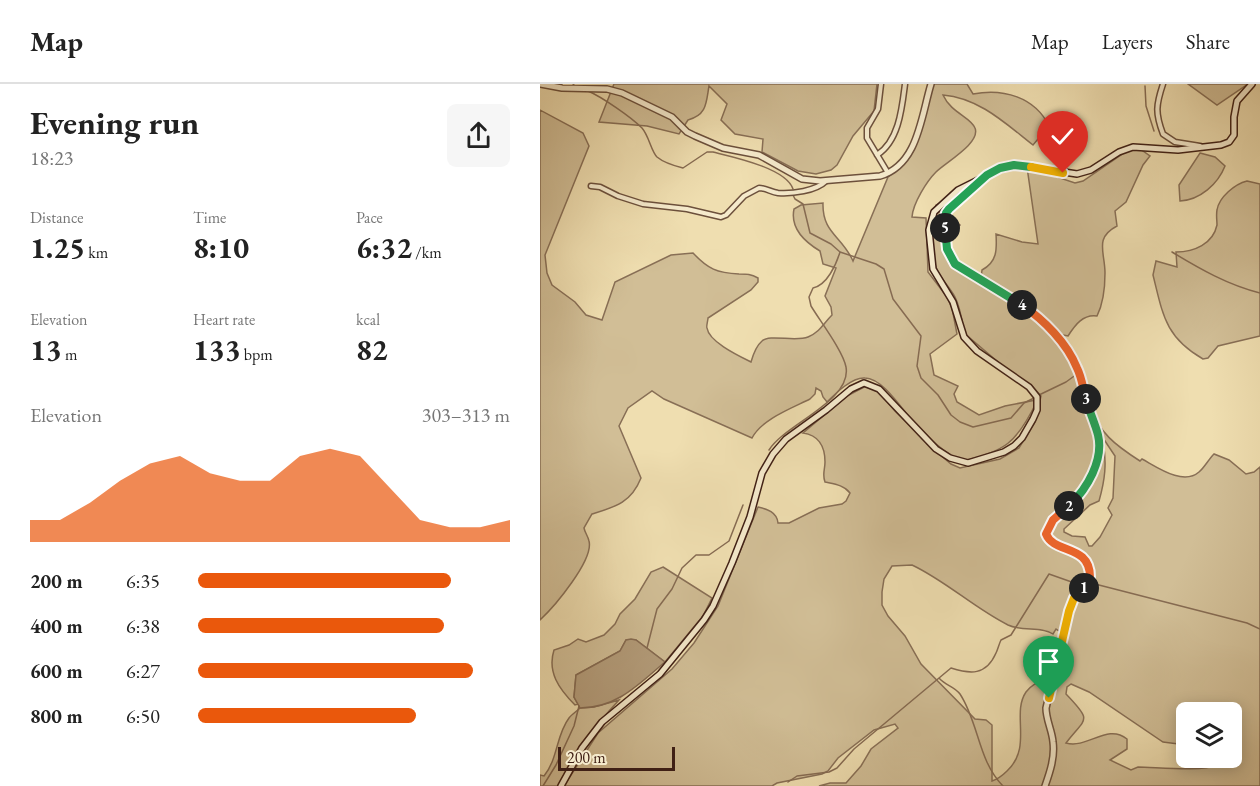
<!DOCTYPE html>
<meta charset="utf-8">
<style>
body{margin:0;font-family:"EB Garamond",serif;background:#f6f6f6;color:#222;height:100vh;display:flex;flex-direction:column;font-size:22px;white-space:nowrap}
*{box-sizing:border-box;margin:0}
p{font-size:20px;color:#767676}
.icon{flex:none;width:33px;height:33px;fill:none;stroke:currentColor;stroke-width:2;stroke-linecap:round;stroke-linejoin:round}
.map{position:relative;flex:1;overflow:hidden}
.side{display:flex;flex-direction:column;background:#fff;width:540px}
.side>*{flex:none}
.tools{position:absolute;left:636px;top:618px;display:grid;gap:12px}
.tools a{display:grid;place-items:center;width:66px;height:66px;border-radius:9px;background:#fff;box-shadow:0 3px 15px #0003;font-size:30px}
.scale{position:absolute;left:18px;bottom:15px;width:117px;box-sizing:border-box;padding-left:6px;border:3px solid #402015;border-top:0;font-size:16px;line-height:21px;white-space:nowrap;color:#402015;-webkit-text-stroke:4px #f5eacc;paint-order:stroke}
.pin{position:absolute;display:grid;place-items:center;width:51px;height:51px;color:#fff;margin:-62px -26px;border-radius:50% 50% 50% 0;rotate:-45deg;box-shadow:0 0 6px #0007}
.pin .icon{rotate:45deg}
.km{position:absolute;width:30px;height:30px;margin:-15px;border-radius:50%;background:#222;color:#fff;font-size:16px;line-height:30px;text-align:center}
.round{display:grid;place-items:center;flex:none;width:63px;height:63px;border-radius:9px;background:#f6f6f6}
.head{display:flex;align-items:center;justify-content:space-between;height:102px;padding:0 30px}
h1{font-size:33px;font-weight:700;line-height:45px}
.metrics{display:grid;grid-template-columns:repeat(3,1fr);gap:9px;height:102px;padding:6px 30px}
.metrics div{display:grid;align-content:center}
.metrics b{font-size:30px;font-weight:700}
.metrics small{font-size:16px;font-weight:400}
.metrics p{font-size:16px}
.chart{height:168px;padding:12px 30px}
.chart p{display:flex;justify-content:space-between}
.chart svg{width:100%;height:108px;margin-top:6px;fill:#ea580c;opacity:.7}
ul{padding:0 30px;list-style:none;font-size:20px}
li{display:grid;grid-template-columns:96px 72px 1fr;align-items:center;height:45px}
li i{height:15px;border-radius:8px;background:#ea580c}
header{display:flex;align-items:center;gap:36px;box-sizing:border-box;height:84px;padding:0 30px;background:#fff;border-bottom:2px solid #e0e0e0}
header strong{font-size:28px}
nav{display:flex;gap:33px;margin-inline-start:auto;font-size:21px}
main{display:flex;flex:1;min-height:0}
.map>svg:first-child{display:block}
.green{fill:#d1be96;stroke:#886f56;stroke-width:1.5;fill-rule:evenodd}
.water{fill:#b49d7b;stroke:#866b52;stroke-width:1.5}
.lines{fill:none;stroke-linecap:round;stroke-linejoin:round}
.stream{stroke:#866b52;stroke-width:1.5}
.minor-casing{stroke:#6c503c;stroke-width:7}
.tertiary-casing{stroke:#6c503c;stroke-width:8}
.secondary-casing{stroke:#402015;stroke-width:8}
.minor{stroke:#f5eacc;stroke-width:4}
.tertiary{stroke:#f5eacc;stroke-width:5}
.secondary{stroke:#f5eacc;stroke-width:5}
.split-1-casing{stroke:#fff;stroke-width:12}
.split-2-casing{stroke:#fff;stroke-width:12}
.split-3-casing{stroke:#fff;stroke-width:12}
.split-4-casing{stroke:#fff;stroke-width:12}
.split-5-casing{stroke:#fff;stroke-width:12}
.split-6-casing{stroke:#fff;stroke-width:12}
.split-7-casing{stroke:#fff;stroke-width:12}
.split-1{stroke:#f5b400;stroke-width:8}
.split-2{stroke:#f0652b;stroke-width:8}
.split-3{stroke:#22a559;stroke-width:8}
.split-4{stroke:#f0652b;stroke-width:8}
.split-5{stroke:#22a559;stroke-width:8}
.split-6{stroke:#22a559;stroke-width:8}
.split-7{stroke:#f5b400;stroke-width:8}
</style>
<header>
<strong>Map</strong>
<nav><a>Map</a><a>Layers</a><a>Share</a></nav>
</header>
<main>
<section class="side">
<div class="head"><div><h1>Evening run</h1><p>18:23</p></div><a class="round"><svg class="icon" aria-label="share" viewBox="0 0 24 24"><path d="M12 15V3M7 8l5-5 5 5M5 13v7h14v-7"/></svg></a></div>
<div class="metrics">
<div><p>Distance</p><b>1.25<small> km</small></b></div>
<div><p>Time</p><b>8:10</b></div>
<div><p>Pace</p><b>6:32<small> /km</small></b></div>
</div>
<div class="metrics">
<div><p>Elevation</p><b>13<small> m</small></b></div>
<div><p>Heart rate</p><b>133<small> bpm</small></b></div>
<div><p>kcal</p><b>82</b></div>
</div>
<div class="chart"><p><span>Elevation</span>303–313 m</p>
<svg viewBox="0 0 160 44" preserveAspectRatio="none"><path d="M0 44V35L10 35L20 28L30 19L40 12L50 9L60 16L70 19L80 19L90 9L100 6L110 9L120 22L130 35L140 38L150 38L160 35V44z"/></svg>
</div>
<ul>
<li><b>200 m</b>6:35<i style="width:81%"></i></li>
<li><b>400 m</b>6:38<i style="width:79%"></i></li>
<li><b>600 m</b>6:27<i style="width:88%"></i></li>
<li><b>800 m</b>6:50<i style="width:70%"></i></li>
</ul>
</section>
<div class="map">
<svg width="720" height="702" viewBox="0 0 720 702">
<rect width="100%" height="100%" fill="#efdeb0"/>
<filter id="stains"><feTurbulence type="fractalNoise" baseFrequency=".00333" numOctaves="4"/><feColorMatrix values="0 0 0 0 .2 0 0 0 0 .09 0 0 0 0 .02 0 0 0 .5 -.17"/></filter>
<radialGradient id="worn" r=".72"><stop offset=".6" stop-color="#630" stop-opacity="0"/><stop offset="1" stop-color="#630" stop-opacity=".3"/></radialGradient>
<!-- green -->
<path class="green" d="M74 0H337L334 27 313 52 297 81 291 86 276 90 258 87 222 68 223 55 195 50 181 36 187 20 169 2C166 19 167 31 148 36L139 50 107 42 59 38Z
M393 0H427L433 10C463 4 495 13 509 42L493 61C465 39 439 14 403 11 411 29 431 33 435 44 441 59 406 78 396 88 387 97 373 119 372 133L386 134 388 188 407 213 412 224 417 250 390 270 394 291 418 302 414 310 417 318 439 331 465 322 496 316V319C477 358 465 368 422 377 404 369 389 354 375 340 363 327 343 294 325 294 312 293 296 309 287 318L283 313 281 307 276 304 275 310 270 315C252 324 222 335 212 354L124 315 112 307 88 324 79 342 101 394C91 419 75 423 52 430L44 444C45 449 48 452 49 457 54 476 14 523 0 536V26L43 49 49 62 5 171 7 189 12 201 35 218 46 231 62 236 75 198 131 171 153 169C168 185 177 189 199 190 207 190 211 190 218 194V198L211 206 168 234C168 236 166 243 167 244 169 258 199 272 211 278 213 271 216 262 222 257 229 250 256 258 268 253 280 248 284 239 292 231L291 223 285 212 296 184 283 180 280 167C265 158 250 144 254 125L261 121 283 119C282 149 302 152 313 177L348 93 362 80 381 45Z
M648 0H708L677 21Z
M593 64 600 65 610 72 603 81 586 118 575 127 577 142C554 154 565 168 565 189 565 202 563 220 557 232 543 230 535 241 528 252L523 251C525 265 534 271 539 284 544 296 545 308 549 320 559 349 575 361 600 377L602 375C617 383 643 402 659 388 665 383 668 376 674 370L689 376 706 390 714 388 720 383V702H279L290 699H306L321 682 331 665 358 644 355 640 334 646 298 674 288 687 282 690 237 699 232 702H24L58 649 132 585 154 559 178 522 218 423C227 425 237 428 238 439H249L279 424 302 420 306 417 310 409C304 401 294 400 285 398 282 390 285 386 285 378 285 362 278 351 263 349L307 312 326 302 339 308 355 327 397 368 411 380 420 384 460 375 479 364 495 338 501 312 492 302 464 283 424 249C422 237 421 225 415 213 410 204 402 196 397 186 389 166 389 141 396 121L405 117 403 126 420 141 406 155 411 177 441 194 442 186C457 178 457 166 456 150L482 158 498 160 487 83 535 99 543 97 584 69ZM565 357 575 372 573 414 568 424 572 431 560 453 552 462H549L545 453 532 452 524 448V445L550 421 559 417C565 396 567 379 563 358ZM372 481C406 497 434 524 468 541 483 548 501 542 513 550L516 545 527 552 522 561 526 566 525 584C520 588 515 592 509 594 500 598 493 599 486 608 471 630 493 663 467 687 462 692 458 695 452 697V641L446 636 435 635 381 580 365 552 348 532 342 521V508L344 495 352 482ZM531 600 549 608 623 658 646 661V628H692V674H681C680 677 679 679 676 681 663 688 615 683 598 683L591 686 570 676 587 665V655C567 639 548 665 526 659 546 633 553 638 526 610L527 603Z
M660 69 675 73 685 82C678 100 660 116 640 117L639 101Z
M707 97 720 100V252L678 262 668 274 663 275C625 253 623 231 613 191L616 177 637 183 636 168C654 168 673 160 677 141 677 136 676 131 677 126 679 113 695 100 707 97Z
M123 483 172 514 163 532 125 578 96 556H86L80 567 36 591 34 613 38 620 35 621C19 605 7 588 14 566L29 561 38 555 46 558 64 551 75 540 80 530 95 515 111 488Z
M79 616C52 645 37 667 18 702H0V691L4 692C18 675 16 651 29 634 32 630 37 627 40 624L54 623Z"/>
<!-- water -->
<path class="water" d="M91 555 96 556 125 578C99 600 77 624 40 624L34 613 36 591 80 567 86 556Z"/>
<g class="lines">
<!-- stream -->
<path class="stream" d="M33 0 34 1
M605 2 606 22 614 47
M48 7C62 13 91 33 102 44 109 52 111 67 117 73 123 78 135 82 143 84L167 68H173C193 73 246 84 253 105
M253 111 255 115 263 120 270 149 291 160 300 168 336 180 344 185 353 215 381 252 377 282 381 294 398 311 411 331 420 338 433 343 471 334 484 319 494 314
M632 168C660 185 688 201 720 209
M499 311 526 298 537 290
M229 366C245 340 312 317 306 283 303 267 280 237 271 222L269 213 273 204C287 201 296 181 300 168
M548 502 555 500 707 539 720 545
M107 564 117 525 132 505 142 484 156 471H169L189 457 203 421
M399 594C406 602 414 602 420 610 439 639 438 677 463 702
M248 698 257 692 289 688 297 684 314 665 411 584C430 590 446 592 456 569 458 565 459 560 461 556L471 551 509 490 543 502
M3 702 16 681 34 642 39 622"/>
<defs>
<path id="minor" d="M341 0 338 25 327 44V54L348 89
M623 0C616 21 615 29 623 50L635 58 660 62
M337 71C359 57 362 24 365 0
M51 102 60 103 78 112 103 120 147 125 181 133 186 131 204 112 219 104C226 104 231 108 238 109 252 110 276 107 286 97"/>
<path id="tertiary" d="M0 0 22 4 67 5 82 9 132 33 147 48 155 52 183 64 219 71 262 95 280 97 340 92C378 81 381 33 391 0
M442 96C418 115 403 120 406 153 406 161 407 169 411 175 418 186 445 198 457 205 488 225 522 248 537 284 543 296 544 310 548 323 552 336 560 349 559 363 559 383 546 406 532 419 523 429 509 436 506 450 513 467 538 459 550 487 550 503 534 512 529 527L506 624C506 636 512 646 513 658 515 673 510 688 505 702"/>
<path id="secondary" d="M21 702 42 664 62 638 120 590 164 536 173 522 192 479 210 433 222 389 233 370 246 355 286 326 311 305 324 299 339 305 396 365 410 374 428 379 464 368 474 362 482 354 493 335 497 326V313L489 303 437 267 424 253 413 218 393 185 389 146 394 128 418 106 466 82H485L537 90 551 86 579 68 593 63 638 66 681 61 689 58 694 51V33L697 17 712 0"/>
</defs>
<!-- minor casing -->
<use href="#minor" class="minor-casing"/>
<!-- tertiary casing -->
<use href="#tertiary" class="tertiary-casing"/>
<!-- secondary casing -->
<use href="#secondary" class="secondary-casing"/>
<!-- minor -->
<use href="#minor" class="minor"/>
<!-- tertiary -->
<use href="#tertiary" class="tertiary"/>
<!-- secondary -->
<use href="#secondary" class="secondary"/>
</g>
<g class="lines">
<defs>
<path id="split-1" d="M509 614 529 527 534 514 544 504"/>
<path id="split-2" d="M529 422 513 436 506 450C514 470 550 460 550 493L544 504"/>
<path id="split-3" d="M529 422C547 405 564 376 558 351 555 339 549 327 546 315"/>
<path id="split-4" d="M482 221C504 236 527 259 537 284 542 294 543 305 546 315"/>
<path id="split-5" d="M405 144 407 165 415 180 482 221"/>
<path id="split-6" d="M405 144 406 129 409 125 447 91 460 84 474 81 491 83"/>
<path id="split-7" d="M491 83 523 89"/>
</defs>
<!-- split-1 casing -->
<use href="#split-1" class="split-1-casing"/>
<!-- split-2 casing -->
<use href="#split-2" class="split-2-casing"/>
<!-- split-3 casing -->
<use href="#split-3" class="split-3-casing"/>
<!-- split-4 casing -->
<use href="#split-4" class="split-4-casing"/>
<!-- split-5 casing -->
<use href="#split-5" class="split-5-casing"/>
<!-- split-6 casing -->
<use href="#split-6" class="split-6-casing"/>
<!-- split-7 casing -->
<use href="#split-7" class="split-7-casing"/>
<!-- split-1 -->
<use href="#split-1" class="split-1"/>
<!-- split-2 -->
<use href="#split-2" class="split-2"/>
<!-- split-3 -->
<use href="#split-3" class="split-3"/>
<!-- split-4 -->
<use href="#split-4" class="split-4"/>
<!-- split-5 -->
<use href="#split-5" class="split-5"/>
<!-- split-6 -->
<use href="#split-6" class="split-6"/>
<!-- split-7 -->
<use href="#split-7" class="split-7"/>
</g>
<rect width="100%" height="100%" filter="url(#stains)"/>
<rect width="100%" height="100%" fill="url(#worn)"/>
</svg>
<div class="tools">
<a><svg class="icon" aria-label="layers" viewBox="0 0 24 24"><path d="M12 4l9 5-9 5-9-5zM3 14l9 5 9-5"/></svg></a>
</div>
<div class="scale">200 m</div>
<div class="pin" style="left:509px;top:614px;background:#1e9e55"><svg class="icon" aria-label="arrive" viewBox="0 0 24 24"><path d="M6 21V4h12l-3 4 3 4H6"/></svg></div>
<div class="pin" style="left:523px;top:89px;background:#d93025"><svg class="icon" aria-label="check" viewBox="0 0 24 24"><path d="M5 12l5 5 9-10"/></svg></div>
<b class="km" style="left:544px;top:504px">1</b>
<b class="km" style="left:529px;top:422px">2</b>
<b class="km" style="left:546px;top:315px">3</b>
<b class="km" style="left:482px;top:221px">4</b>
<b class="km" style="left:405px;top:144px">5</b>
</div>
</main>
